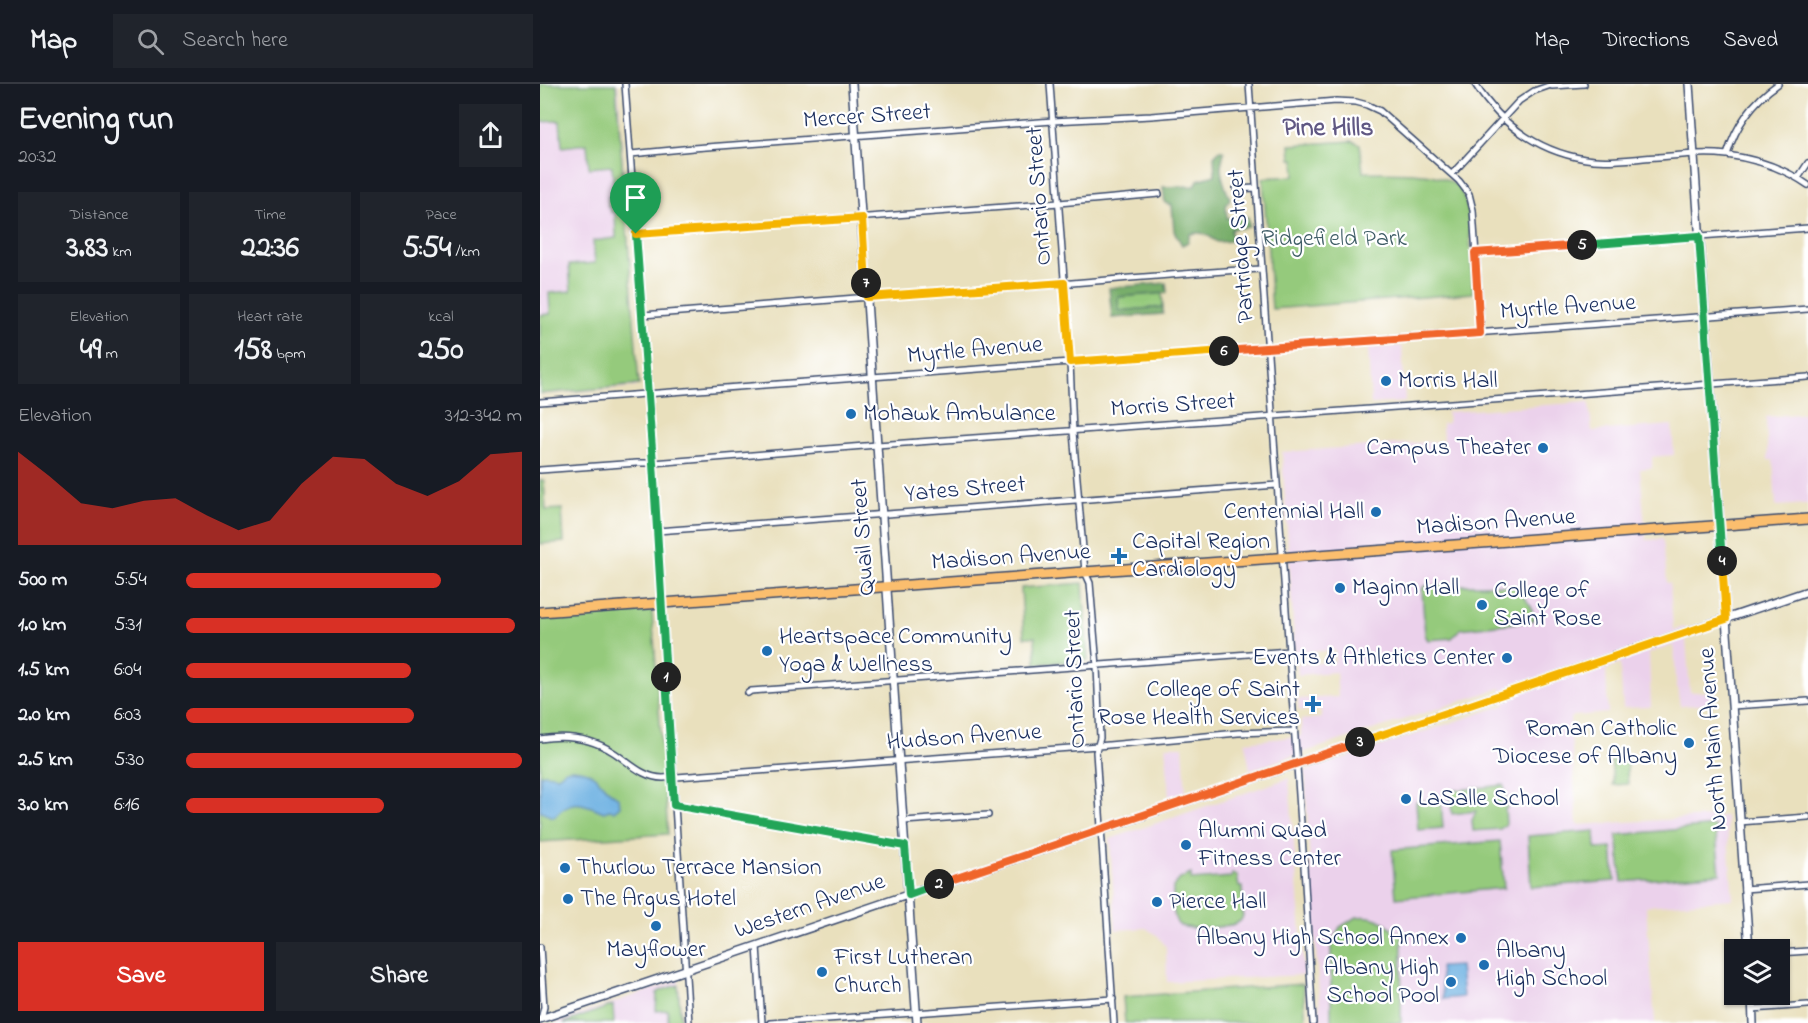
<!DOCTYPE html>
<meta charset="utf-8">
<style>
body{margin:0;font-family:"Indie Flower",sans-serif;background:#20242c;color:#f1f3f6;height:100vh;display:flex;flex-direction:column;font-size:22px;white-space:nowrap}
*{box-sizing:border-box;margin:0}
p{font-size:20px;color:#9ea1a6}
.icon{flex:none;width:33px;height:33px;fill:none;stroke:currentColor;stroke-width:2;stroke-linecap:round;stroke-linejoin:round}
.map{position:relative;flex:1;overflow:hidden}
.panel{display:flex;flex-direction:column;background:#171b24;width:540px}
.panel>*{flex:none}
.tools{position:absolute;left:1184px;top:855px;display:grid;gap:12px}
.tools a{display:grid;place-items:center;width:66px;height:66px;border-radius:0px;background:#171b24;box-shadow:0 2px 4px #0004;font-size:30px}
.pin{position:absolute;display:grid;place-items:center;width:51px;height:51px;color:#fff;margin:-62px -26px;border-radius:50% 50% 50% 0;rotate:-45deg;box-shadow:0 0 6px #0007}
.pin .icon{rotate:45deg}
.km{position:absolute;width:30px;height:30px;margin:-15px;border-radius:50%;background:#222;color:#fff;font-size:16px;line-height:30px;text-align:center}
.round{display:grid;place-items:center;flex:none;width:63px;height:63px;border-radius:0px;background:#20242c}
.headline{display:flex;align-items:center;justify-content:space-between;height:102px;padding:0 18px}
h1{font-size:33px;font-weight:700;line-height:45px}
.metrics{display:grid;grid-template-columns:repeat(3,1fr);gap:9px;height:102px;padding:6px 18px}
.metrics div{display:grid;align-content:center;border-radius:0px;background:#20242c;text-align:center}
.metrics b{font-size:30px;font-weight:700}
.metrics small{font-size:16px;font-weight:400}
.metrics p{font-size:16px}
.chart{height:168px;padding:12px 18px}
.chart p{display:flex;justify-content:space-between}
.chart svg{width:100%;height:108px;margin-top:6px;fill:#d93025;opacity:.7}
.cta{display:flex;gap:12px;margin-top:auto;padding:12px 18px}
.cta a{flex:1;height:69px;border-radius:0px;background:#d93025;color:#fff;font-size:24px;font-weight:700;line-height:69px;text-align:center}
.cta a+a{background:#20242c;color:#f1f3f6}
ul{padding:0 18px;list-style:none;font-size:20px}
li{display:grid;grid-template-columns:96px 72px 1fr;align-items:center;height:45px}
li i{height:15px;border-radius:8px;background:#d93025}
header{display:flex;align-items:center;gap:36px;box-sizing:border-box;height:84px;padding:0 30px;background:#171b24;border-bottom:2px solid #363941}
header strong{font-size:28px}
nav{display:flex;gap:33px;margin-inline-start:auto;font-size:21px}
.search{width:420px;height:54px;background:#20242c;display:flex;align-items:center;gap:15px;box-sizing:border-box;padding:0 21px;border-radius:0px;color:#9ea1a6;font-size:22px}
main{display:flex;flex:1;min-height:0}
.map>svg:first-child{display:block}
.built{fill:#ebd1eb}
.green{fill:#95ca7b;stroke:#587c6c;stroke-width:1.5}
.forest{fill:#78ae6b;stroke:#4a6e64;stroke-width:1.5}
.water{fill:#6db1e2;stroke:#4470a0;stroke-width:1.5}
.lines{fill:none;stroke-linecap:round;stroke-linejoin:round}
.minor-casing{stroke:#3a4a6c;stroke-width:8}
.tertiary-casing{stroke:#3a4a6c;stroke-width:10}
.primary-casing{stroke:#3a4a6c;stroke-width:12}
.minor{stroke:#fff;stroke-width:5}
.tertiary{stroke:#fff;stroke-width:7}
.primary{stroke:#fbbe6e;stroke-width:9}
.split-1-casing{stroke:#fff;stroke-width:12}
.split-2-casing{stroke:#fff;stroke-width:12}
.split-3-casing{stroke:#fff;stroke-width:12}
.split-4-casing{stroke:#fff;stroke-width:12}
.split-5-casing{stroke:#fff;stroke-width:12}
.split-6-casing{stroke:#fff;stroke-width:12}
.split-7-casing{stroke:#fff;stroke-width:12}
.split-8-casing{stroke:#fff;stroke-width:12}
.split-1{stroke:#22a559;stroke-width:8}
.split-2{stroke:#22a559;stroke-width:8}
.split-3{stroke:#f0652b;stroke-width:8}
.split-4{stroke:#f5b400;stroke-width:8}
.split-5{stroke:#22a559;stroke-width:8}
.split-6{stroke:#f0652b;stroke-width:8}
.split-7{stroke:#f5b400;stroke-width:8}
.split-8{stroke:#f5b400;stroke-width:8}
.poi-dot{fill:#1f6fb2;stroke:#fff;stroke-width:2}
.labels{text-anchor:middle;dominant-baseline:central;stroke-width:4.5;stroke-linejoin:round;paint-order:stroke}
.street-label{font-size:24px;fill:#1b2f5e;stroke:#fff}
.park-label{font-size:24px;fill:#405e67;stroke:#fff}
.poi-label{font-size:24px;fill:#1b2f5e;stroke:#fff;text-anchor:start}
.neighbourhood-label{font-size:26px;font-weight:bold;fill:#605883;stroke:#fff}
</style>
<header>
<strong>Map</strong>
<div class="search"><svg class="icon" aria-label="search" viewBox="0 0 24 24"><circle cx="10" cy="10" r="6"/><path d="M15 15l6 6"/></svg>Search here</div>
<nav><a>Map</a><a>Directions</a><a>Saved</a></nav>
</header>
<main>
<section class="panel">
<div class="headline"><div><h1>Evening run</h1><p>20:32</p></div><a class="round"><svg class="icon" aria-label="share" viewBox="0 0 24 24"><path d="M12 15V3M7 8l5-5 5 5M5 13v7h14v-7"/></svg></a></div>
<div class="metrics">
<div><p>Distance</p><b>3.83<small> km</small></b></div>
<div><p>Time</p><b>22:36</b></div>
<div><p>Pace</p><b>5:54<small> /km</small></b></div>
</div>
<div class="metrics">
<div><p>Elevation</p><b>49<small> m</small></b></div>
<div><p>Heart rate</p><b>158<small> bpm</small></b></div>
<div><p>kcal</p><b>250</b></div>
</div>
<div class="chart"><p><span>Elevation</span>312–342 m</p>
<svg viewBox="0 0 160 44" preserveAspectRatio="none"><path d="M0 44V6L10 16L20 27L30 29L40 26L50 25L60 32L70 38L80 34L90 19L100 8L110 9L120 19L130 24L140 18L150 7L160 6V44z"/></svg>
</div>
<ul>
<li><b>500 m</b>5:54<i style="width:76%"></i></li>
<li><b>1.0 km</b>5:31<i style="width:98%"></i></li>
<li><b>1.5 km</b>6:04<i style="width:67%"></i></li>
<li><b>2.0 km</b>6:03<i style="width:68%"></i></li>
<li><b>2.5 km</b>5:30<i style="width:100%"></i></li>
<li><b>3.0 km</b>6:16<i style="width:59%"></i></li>
</ul>
<div class="cta"><a>Save</a><a>Share</a></div>
</section>
<div class="map">
<svg width="1268" height="939" viewBox="0 0 1268 939">
<rect width="100%" height="100%" fill="#fff"/>
<filter id="ink" filterUnits="userSpaceOnUse"><feTurbulence type="fractalNoise" baseFrequency=".0167" numOctaves="2"/><feDisplacementMap in="SourceGraphic" scale="12" xChannelSelector="R" yChannelSelector="G"/><feConvolveMatrix kernelMatrix="1 2 1 2 8 2 1 2 1" color-interpolation-filters="sRGB"/></filter>
<filter id="wash" filterUnits="userSpaceOnUse"><feTurbulence type="fractalNoise" baseFrequency=".008" numOctaves="4" result="noise"/><feDisplacementMap in="SourceGraphic" scale="24" xChannelSelector="R" yChannelSelector="G"/><feGaussianBlur stdDeviation="1.35" result="paint"/><feColorMatrix in="noise" values="0 0 0 0 0 0 0 0 0 0 0 0 0 0 0 0 0 1.4 0 .05"/><feComposite in="paint" operator="in"/></filter>
<g filter="url(#wash)">
<rect width="100%" height="100%" fill="#e9e0bd"/>
<!-- built -->
<path class="built" d="M0 0H78L97 303 0 311Z
M862 262 865 318 831 320 828 264Z
M1049 318 1052 347 1132 341 1134 371 1112 373V384L1100 385 1106 456 1123 455 1127 499H1130L1133 546 1145 543 1150 608H1175V620L1140 622 1136 597 1134 561 1109 569 1111 623 1083 624 1080 580 1066 586 1068 629 1033 632 1030 634 1037 741 1186 732 1193 815 1106 822 1115 939H781L770 781 765 687 965 621 961 604 710 686 705 658 761 652V636L782 634V626H759L758 615 798 613 796 588 758 591 757 580 795 578V566L755 569 742 368 903 357 902 340 908 339 907 328Z
M1268 329V420L1236 422 1233 376H1228L1226 333Z
M626 662H643L646 712 629 717Z
M749 694 764 891 627 898 626 863 618 852 606 844 576 846 570 755Z
M139 896 142 939H15Z"/>
<!-- green -->
<path class="green" d="M0 0H76L99 301 0 310V231L10 230 9 209 31 207 29 181 55 179 53 157 76 154 75 128H71V123H68V112L71 113 72 109H74L72 82 49 84 47 60 22 63 20 37 0 38Z
M812 57 820 60 823 88C848 89 905 84 920 106 926 114 927 124 929 133L933 209 732 225 723 94 755 92 754 75H751L750 61Z
M622 209 623 223 579 227 578 213Z
M0 396H4L6 426 22 425 24 458 0 460Z
M543 499 548 576 496 580 495 553H484L481 504Z
M926 501H955L981 504 983 512 991 522 994 534 993 537 920 545 912 554 888 556 885 551 882 506 884 502Z
M112 527 128 750 0 758V535Z
M1086 673 1088 700 1073 701 1071 674Z
M964 701 967 724 965 725 966 740 960 745 933 747 932 736 936 727 912 730 910 707Z
M901 715 903 744 878 746 876 718Z
M1175 742 1180 789 1082 798 1077 751Z
M1055 747 1056 765 1072 764 1075 797 991 803 988 752Z
M960 757 964 804 856 814 852 766Z
M692 789 697 791 699 803H702C702 812 706 829 701 836 696 844 644 847 638 840 632 834 633 812 633 803L640 795 651 790V796L692 793Z
M817 833C831 831 846 836 854 848H862L861 939H791V860L800 843Z
M763 900 766 939H585L583 913Z
M138 901 141 939H128V926L116 927 117 909 122 906Z
M73 921 74 939H24Z"/>
<!-- forest -->
<path class="forest" d="M680 66 684 68C683 74 681 78 681 84 681 91 686 107 690 114L686 122 687 134 708 133 709 143 691 145 692 157 677 158C668 151 663 147 650 150L648 158 642 161 634 147 632 121 625 119 623 103 655 102 658 96 675 91 674 72Z
M626 199 627 209 578 213 579 227 623 223V230L572 234 569 204Z"/>
<!-- water -->
<path class="water" d="M32 685C64 688 56 702 79 714L80 722 74 727 69 726 64 728C43 719 31 713 14 733L10 732 0 726V691L5 690 18 692 26 686Z
M920 882 923 913 903 915 900 883Z"/>
</g>
<g filter="url(#ink)">
<g class="lines">
<defs>
<path id="minor" d="M85 0 113 379 149 939
M510 0 530 278 533 348 545 488 550 499 557 582 560 654 556 668 574 939
M709 0 764 782 773 939
M935 0C962 43 1004 71 1054 76 1075 78 1097 74 1118 73 1141 71 1165 68 1187 71 1216 75 1244 84 1268 101
M1012 2 1044 0
M91 70 153 64 513 37 611 32 796 17 816 18 827 21 840 27 919 97 929 110 933 126 941 248
M1187 71C1196 41 1212 18 1238 0
M912 90 979 17 994 7 1014 0
M1258 94 1268 79
M696 105 716 104
M96 150 519 119 619 110
M935 169 1268 144
M103 231 392 208C502 204 611 190 721 185
M0 318 530 278 1268 225
M0 386 97 379H113L337 361 1268 293
M117 447 737 401
M208 609 211 607 749 567
M1192 622 1268 617
M0 655C26 651 51 654 73 668 89 678 103 694 123 694L558 662 698 649 754 647
M134 721 365 762
M364 737 448 731
M1199 738 1268 733
M1204 805 1268 800
M217 862 222 939
M0 863 4 923 1 935
M1239 869 1268 867
M1212 925 1268 921
M230 939 573 915"/>
<path id="tertiary" d="M312 0 377 939
M1149 0 1209 866
M1212 910 1213 939
M0 935 1268 507"/>
<path id="primary" d="M0 528 1268 435"/>
</defs>
<!-- minor casing -->
<use href="#minor" class="minor-casing"/>
<!-- tertiary casing -->
<use href="#tertiary" class="tertiary-casing"/>
<!-- primary casing -->
<use href="#primary" class="primary-casing"/>
<!-- minor -->
<use href="#minor" class="minor"/>
<!-- tertiary -->
<use href="#tertiary" class="tertiary"/>
<!-- primary -->
<use href="#primary" class="primary"/>
</g>
</g>
<g class="lines" filter="url(#ink)">
<defs>
<path id="split-1" d="M96 150 113 379 126 593"/>
<path id="split-2" d="M126 593 134 721 365 762 369 811 399 800"/>
<path id="split-3" d="M399 800 820 658"/>
<path id="split-4" d="M820 658 1186 535 1182 477"/>
<path id="split-5" d="M1042 161 1159 152 1182 477"/>
<path id="split-6" d="M684 267 940 249 935 169 1042 161"/>
<path id="split-7" d="M326 199 327 213 524 199 530 278 684 267"/>
<path id="split-8" d="M96 150 322 134 326 199"/>
</defs>
<!-- split-1 casing -->
<use href="#split-1" class="split-1-casing"/>
<!-- split-2 casing -->
<use href="#split-2" class="split-2-casing"/>
<!-- split-3 casing -->
<use href="#split-3" class="split-3-casing"/>
<!-- split-4 casing -->
<use href="#split-4" class="split-4-casing"/>
<!-- split-5 casing -->
<use href="#split-5" class="split-5-casing"/>
<!-- split-6 casing -->
<use href="#split-6" class="split-6-casing"/>
<!-- split-7 casing -->
<use href="#split-7" class="split-7-casing"/>
<!-- split-8 casing -->
<use href="#split-8" class="split-8-casing"/>
<!-- split-1 -->
<use href="#split-1" class="split-1"/>
<!-- split-2 -->
<use href="#split-2" class="split-2"/>
<!-- split-3 -->
<use href="#split-3" class="split-3"/>
<!-- split-4 -->
<use href="#split-4" class="split-4"/>
<!-- split-5 -->
<use href="#split-5" class="split-5"/>
<!-- split-6 -->
<use href="#split-6" class="split-6"/>
<!-- split-7 -->
<use href="#split-7" class="split-7"/>
<!-- split-8 -->
<use href="#split-8" class="split-8"/>
</g>
<!-- markers -->
<g class="poi-dot">
<circle cx="846" cy="297" r="6"/>
<circle cx="311" cy="330" r="6"/>
<circle cx="1003" cy="364" r="6"/>
<circle cx="836" cy="428" r="6"/>
<path d="M576 463h6v6h6v6h-6v6h-6v-6h-6v-6h6z"/>
<circle cx="800" cy="504" r="6"/>
<circle cx="942" cy="521" r="6"/>
<circle cx="227" cy="567" r="6"/>
<circle cx="967" cy="574" r="6"/>
<path d="M770 611h6v6h6v6h-6v6h-6v-6h-6v-6h6z"/>
<circle cx="1149" cy="659" r="6"/>
<circle cx="866" cy="715" r="6"/>
<circle cx="646" cy="761" r="6"/>
<circle cx="25" cy="784" r="6"/>
<circle cx="28" cy="815" r="6"/>
<circle cx="617" cy="818" r="6"/>
<circle cx="116" cy="842" r="6"/>
<circle cx="921" cy="854" r="6"/>
<circle cx="944" cy="881" r="6"/>
<circle cx="282" cy="888" r="6"/>
<circle cx="911" cy="898" r="6"/>
</g>
<g class="labels">
<!-- street labels -->
<g class="street-label">
<text transform="translate(327 33) rotate(-4)">Mercer Street</text>
<text transform="translate(500 112) rotate(-94)">Ontario Street</text>
<text transform="translate(702 162) rotate(-94)">Partridge Street</text>
<text transform="translate(1028 224) rotate(-4)">Myrtle Avenue</text>
<text transform="translate(435 267) rotate(-5)">Myrtle Avenue</text>
<text transform="translate(633 322) rotate(-4)">Morris Street</text>
<text transform="translate(425 406) rotate(-5)">Yates Street</text>
<text transform="translate(956 439) rotate(-4)">Madison Avenue</text>
<text transform="translate(324 453) rotate(-94)">Quail Street</text>
<text transform="translate(471 474) rotate(-4)">Madison Avenue</text>
<text transform="translate(536 595) rotate(-92)">Ontario Street</text>
<text transform="translate(424 654) rotate(-4)">Hudson Avenue</text>
<text transform="translate(1174 655) rotate(-94)">North Main Avenue</text>
<text transform="translate(270 823) rotate(-19)">Western Avenue</text>
</g>
<!-- park labels -->
<g class="park-label">
<text x="794" y="155">Ridgefield Park</text>
</g>
<!-- poi labels -->
<g class="poi-label">
<text x="858" y="297">Morris Hall</text>
<text x="323" y="330">Mohawk Ambulance</text>
<text x="991" y="364" text-anchor="end">Campus Theater</text>
<text x="824" y="428" text-anchor="end">Centennial Hall</text>
<text x="592" y="458">Capital Region<tspan x="592" dy="28">Cardiology</tspan></text>
<text x="812" y="504">Maginn Hall</text>
<text x="954" y="507">College of<tspan x="954" dy="28">Saint Rose</tspan></text>
<text x="239" y="553">Heartspace Community<tspan x="239" dy="28">Yoga &amp; Wellness</tspan></text>
<text x="955" y="574" text-anchor="end">Events &amp; Athletics Center</text>
<text x="760" y="606" text-anchor="end">College of Saint<tspan x="760" dy="28">Rose Health Services</tspan></text>
<text x="1137" y="645" text-anchor="end">Roman Catholic<tspan x="1137" dy="28">Diocese of Albany</tspan></text>
<text x="878" y="715">LaSalle School</text>
<text x="658" y="747">Alumni Quad<tspan x="658" dy="28">Fitness Center</tspan></text>
<text x="37" y="784">Thurlow Terrace Mansion</text>
<text x="40" y="815">The Argus Hotel</text>
<text x="629" y="818">Pierce Hall</text>
<text x="909" y="854" text-anchor="end">Albany High School Annex</text>
<text x="116" y="866" text-anchor="middle">Mayflower</text>
<text x="956" y="867">Albany<tspan x="956" dy="28">High School</tspan></text>
<text x="294" y="874">First Lutheran<tspan x="294" dy="28">Church</tspan></text>
<text x="899" y="884" text-anchor="end">Albany High<tspan x="899" dy="28">School Pool</tspan></text>
</g>
<!-- neighbourhood labels -->
<g class="neighbourhood-label">
<text x="788" y="45">Pine Hills</text>
</g>
</g>
</svg>
<div class="tools">
<a><svg class="icon" aria-label="layers" viewBox="0 0 24 24"><path d="M12 4l9 5-9 5-9-5zM3 14l9 5 9-5"/></svg></a>
</div>
<div class="pin" style="left:96px;top:150px;background:#1e9e55"><svg class="icon" aria-label="arrive" viewBox="0 0 24 24"><path d="M6 21V4h12l-3 4 3 4H6"/></svg></div>
<b class="km" style="left:126px;top:593px">1</b>
<b class="km" style="left:399px;top:800px">2</b>
<b class="km" style="left:820px;top:658px">3</b>
<b class="km" style="left:1182px;top:477px">4</b>
<b class="km" style="left:1042px;top:161px">5</b>
<b class="km" style="left:684px;top:267px">6</b>
<b class="km" style="left:326px;top:199px">7</b>
</div>
</main>
